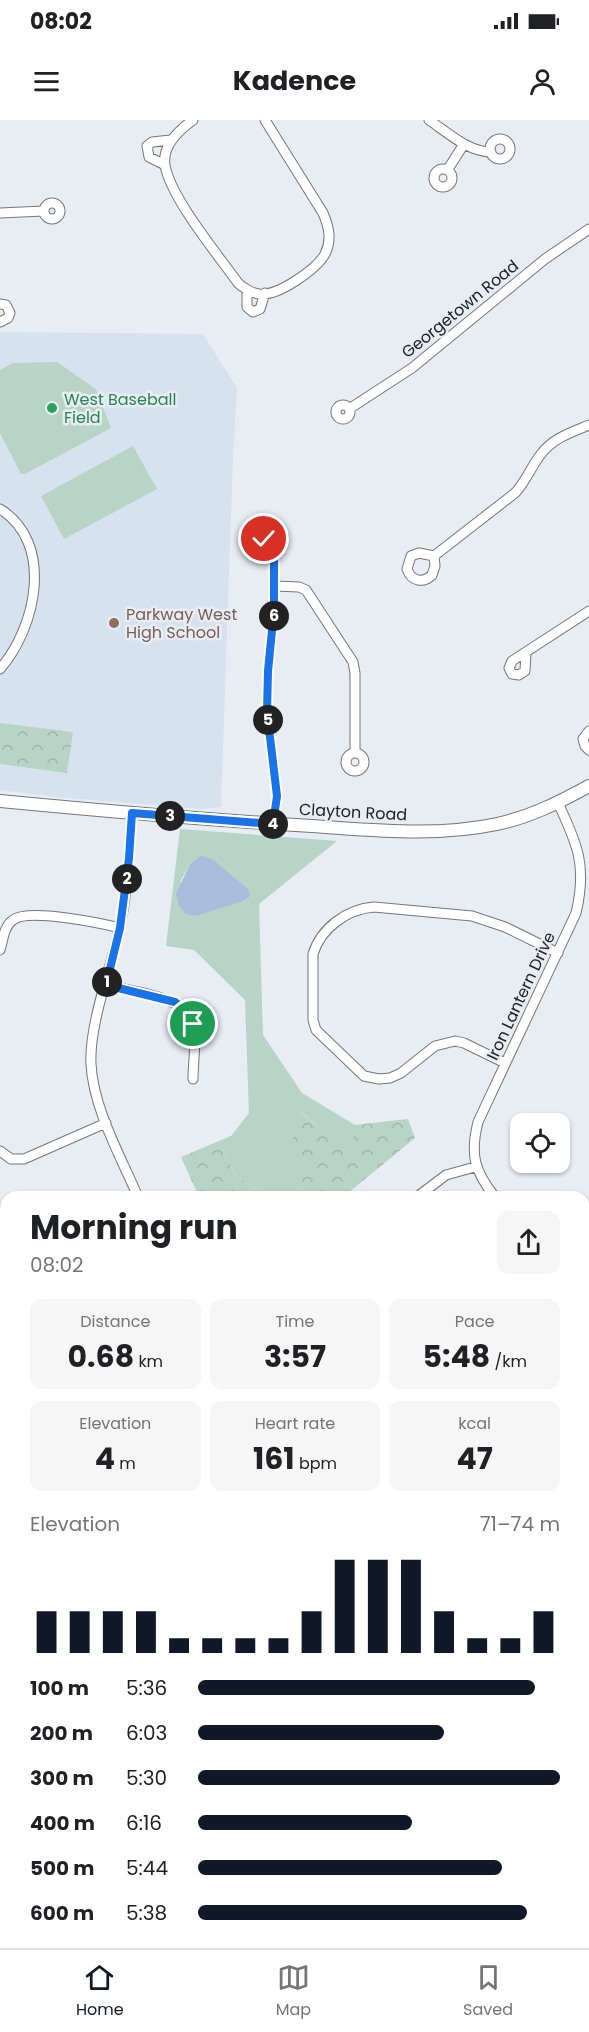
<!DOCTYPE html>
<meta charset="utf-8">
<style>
body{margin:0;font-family:Poppins,sans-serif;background:#f6f6f6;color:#202124;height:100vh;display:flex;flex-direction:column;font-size:22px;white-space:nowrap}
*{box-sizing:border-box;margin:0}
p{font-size:20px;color:#757577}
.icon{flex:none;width:33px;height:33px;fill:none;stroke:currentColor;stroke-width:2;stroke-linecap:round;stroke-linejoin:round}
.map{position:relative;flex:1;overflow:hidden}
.drawer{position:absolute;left:0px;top:1071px;width:590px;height:758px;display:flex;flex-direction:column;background:#fff;border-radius:18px 18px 0 0;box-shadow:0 2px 4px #0004}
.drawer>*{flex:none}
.buttons{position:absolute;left:510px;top:993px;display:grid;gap:12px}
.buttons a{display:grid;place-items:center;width:60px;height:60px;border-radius:12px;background:#fff;box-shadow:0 2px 4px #0004;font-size:30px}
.pin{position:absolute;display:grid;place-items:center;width:51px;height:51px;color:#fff;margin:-26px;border:3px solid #fff;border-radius:50%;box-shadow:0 2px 6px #0007}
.km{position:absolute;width:30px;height:30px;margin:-15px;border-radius:50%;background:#222;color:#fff;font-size:16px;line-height:30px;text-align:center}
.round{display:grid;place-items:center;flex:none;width:63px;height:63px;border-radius:12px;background:#f6f6f6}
.headline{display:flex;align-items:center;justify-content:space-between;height:102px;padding:0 30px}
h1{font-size:33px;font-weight:700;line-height:45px}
.figures{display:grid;grid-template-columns:repeat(3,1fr);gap:9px;height:102px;padding:6px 30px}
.figures div{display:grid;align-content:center;border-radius:12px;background:#f6f6f6;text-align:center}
.figures b{font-size:30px;font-weight:700}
.figures small{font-size:16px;font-weight:400}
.figures p{font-size:16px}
.chart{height:168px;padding:12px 30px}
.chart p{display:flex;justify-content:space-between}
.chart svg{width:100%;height:108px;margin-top:6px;stroke:#111827;stroke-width:6}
ul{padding:0 30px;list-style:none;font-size:20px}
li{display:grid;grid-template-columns:96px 72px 1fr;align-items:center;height:45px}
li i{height:15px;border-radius:8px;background:#111827}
.status{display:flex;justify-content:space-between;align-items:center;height:42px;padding:0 30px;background:#fff;direction:ltr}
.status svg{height:16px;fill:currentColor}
header{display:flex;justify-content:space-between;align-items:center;height:78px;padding:0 30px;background:#fff;font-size:27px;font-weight:700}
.menu{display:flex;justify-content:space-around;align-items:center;height:84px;border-top:2px solid #e0e0e0;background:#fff;font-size:16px;color:#757577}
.menu a{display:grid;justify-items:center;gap:3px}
.menu .selected{color:#111827}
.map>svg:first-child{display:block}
.built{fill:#d7e2ef}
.grass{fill:#b8d4c6;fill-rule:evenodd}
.forest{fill:url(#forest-crowns)}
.water{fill:#a8bddc}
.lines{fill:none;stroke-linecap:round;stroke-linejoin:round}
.stream{stroke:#a8bddc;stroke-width:2}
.minor-casing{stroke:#72777d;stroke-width:11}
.major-casing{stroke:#72777d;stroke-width:14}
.minor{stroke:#fff;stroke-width:9}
.major{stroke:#fff;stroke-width:12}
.route-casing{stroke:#fff;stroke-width:12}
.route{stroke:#1a73e8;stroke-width:8}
.leisure-dot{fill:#2e9e5b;stroke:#e7edf3;stroke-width:2}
.education-dot{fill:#8d6e63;stroke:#e7edf3;stroke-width:2}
.labels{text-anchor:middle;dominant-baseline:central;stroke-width:5;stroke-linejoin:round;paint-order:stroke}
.street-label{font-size:16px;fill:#212325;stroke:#e7edf3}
.leisure-label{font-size:16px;fill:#27864d;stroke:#e7edf3;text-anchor:start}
.education-label{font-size:16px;fill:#785e54;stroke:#e7edf3;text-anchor:start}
</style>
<div class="status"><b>08:02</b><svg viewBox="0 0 49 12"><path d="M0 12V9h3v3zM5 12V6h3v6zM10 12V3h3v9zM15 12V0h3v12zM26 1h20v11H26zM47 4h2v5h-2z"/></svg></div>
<header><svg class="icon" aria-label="menu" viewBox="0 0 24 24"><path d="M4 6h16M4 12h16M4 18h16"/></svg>Kadence<svg class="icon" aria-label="person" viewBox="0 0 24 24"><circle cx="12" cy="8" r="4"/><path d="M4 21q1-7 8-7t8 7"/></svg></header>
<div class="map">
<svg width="589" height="1828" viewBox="0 0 589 1828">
<defs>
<pattern id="forest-crowns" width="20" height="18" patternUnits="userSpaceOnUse" patternTransform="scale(1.5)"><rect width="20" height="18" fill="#b8d4c6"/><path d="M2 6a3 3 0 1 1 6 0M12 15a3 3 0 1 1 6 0" fill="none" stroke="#9eb6aa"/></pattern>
</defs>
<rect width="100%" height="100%" fill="#e7edf3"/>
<!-- built -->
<path class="built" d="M0 212 203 214 237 268 233 337 221 687 201 689 55 677 0 670Z"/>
<!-- grass -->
<path class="grass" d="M57 242 96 269 111 308 25 354H21L0 313V250L13 243Z
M133 326 157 369 64 419 41 376Z
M180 709 337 721 259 784 263 915 302 973 355 1005 354 1020 345 1028 301 992 302 1068 291 1077H262L255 1069 235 1055 219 1021 231 1016 249 993 245 880 194 830 166 826ZM201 735 248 769 180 762 190 744Z
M589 1383V1427H584V1385Z"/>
<!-- forest -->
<path class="forest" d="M0 603 73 612 67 653 0 644Z
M300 992 345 1027 353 1020 355 1005 408 999 415 1018 343 1077H291L302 1068 291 999Z
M219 1021 235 1055 255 1069 262 1077H199L181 1037Z
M584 1334H589V1383L584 1385Z
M6 1361V1563L0 1558V1392Z
M304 1823V1822L396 1823 395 1828H305Z"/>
<!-- water -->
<path class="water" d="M201 735 212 739 248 769 250 776 243 781 196 796 186 794 179 786 176 774 190 744Z"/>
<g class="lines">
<!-- stream -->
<path class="stream" d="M584 1348H589
M325 1822 326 1828"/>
<defs>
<path id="minor" d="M193 0C179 10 162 26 165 45 170 77 218 135 238 163 243 168 252 173 259 174 277 177 317 149 325 134 332 120 329 107 323 93L265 0
M429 0C447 12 468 32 491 32
M490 29a10 10 0 1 1 20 0a10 10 0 1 1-20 0Z
M165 45 149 37 147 26 152 22 171 20
M434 58a9 9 0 1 1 18 0a9 9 0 1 1-18 0Z
M448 49 464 24
M44 91a8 8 0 1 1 16 0a8 8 0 1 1-16 0Z
M0 93 44 91
M247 170V187L253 192 260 189 265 173
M0 184 6 185 10 193 8 198 0 202
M336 292a7 7 0 1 1 14 0a7 7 0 1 1-14 0Z
M349 289 412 248 545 139 589 109
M0 389C55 423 36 508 0 549
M263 416a10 10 0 1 1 20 0a10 10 0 1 1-20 0Z
M419 433 434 436 435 446 432 455C423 464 411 461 407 449L411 436Z
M434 436 515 373C526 361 531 347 541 334 553 318 572 312 589 305
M275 466 299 467 306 470 353 542 355 553V632
M526 532 525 551 519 555 512 554 509 548 512 541 589 491
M589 611 583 619 585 626 589 630
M346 642a9 9 0 1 1 18 0a9 9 0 1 1-18 0Z
M132 693C129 732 128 772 119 811 110 850 89 906 91 944 93 988 121 1037 138 1077
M273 704 277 676 267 592 268 551 274 490V428
M0 830C3 820 4 806 13 800 28 788 100 803 120 808
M106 865C129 871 187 876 193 903 197 920 193 942 193 959
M505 943 464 923 455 921 435 926 401 953 390 958 379 959 364 956 316 910 313 900V834C321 808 347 789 374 787L472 796 505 807 558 833
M0 1031 11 1039H24L106 1003
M417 1077 446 1055 475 1047
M495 1077C474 1051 470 1034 478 1002L576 793C587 747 578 725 558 683
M584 1101H589
M584 1276H589
M0 1289H6
M584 1619H589
M0 1629 6 1631
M24 1822 26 1828
M187 1822 193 1828
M570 1822 572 1828"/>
<path id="major" d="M0 681C104 691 208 700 312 706 374 710 436 717 497 704 530 697 560 682 589 666"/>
</defs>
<!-- minor casing -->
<use href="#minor" class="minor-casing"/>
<!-- major casing -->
<use href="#major" class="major-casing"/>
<!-- minor -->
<use href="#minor" class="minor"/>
<!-- major -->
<use href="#major" class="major"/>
</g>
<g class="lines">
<defs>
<path id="route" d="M193 904 187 891 175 882 106 865 120 808 129 738 132 693 273 704 277 676 267 592 268 551 274 490V428L268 425 264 419"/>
</defs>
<!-- route casing -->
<use href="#route" class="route-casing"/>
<!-- route -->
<use href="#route" class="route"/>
</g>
<!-- markers -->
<circle class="leisure-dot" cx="52" cy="288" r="6"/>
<circle class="education-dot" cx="114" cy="503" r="6"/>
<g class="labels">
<!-- street labels -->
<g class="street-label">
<text transform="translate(460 189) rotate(-39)">Georgetown Road</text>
<text transform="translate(353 692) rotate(3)">Clayton Road</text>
<text transform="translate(521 876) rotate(-65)">Iron Lantern Drive</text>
</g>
<!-- leisure labels -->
<g class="leisure-label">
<text x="64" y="279">West Baseball<tspan x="64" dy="18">Field</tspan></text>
</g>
<!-- education labels -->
<g class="education-label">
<text x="126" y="494">Parkway West<tspan x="126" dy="18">High School</tspan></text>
</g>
</g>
</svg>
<div class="buttons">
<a><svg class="icon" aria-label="locate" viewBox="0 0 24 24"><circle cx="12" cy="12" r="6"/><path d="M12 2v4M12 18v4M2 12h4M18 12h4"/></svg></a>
</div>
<div class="pin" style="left:193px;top:904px;background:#1e9e55"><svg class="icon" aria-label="arrive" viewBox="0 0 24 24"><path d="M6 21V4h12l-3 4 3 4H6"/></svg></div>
<div class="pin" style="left:264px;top:419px;background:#d93025"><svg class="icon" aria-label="check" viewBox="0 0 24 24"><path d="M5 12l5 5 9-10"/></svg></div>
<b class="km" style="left:107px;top:862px">1</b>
<b class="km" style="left:127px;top:759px">2</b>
<b class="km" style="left:170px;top:696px">3</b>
<b class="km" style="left:273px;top:704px">4</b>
<b class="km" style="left:268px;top:600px">5</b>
<b class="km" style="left:274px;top:496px">6</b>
<section class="drawer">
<div class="headline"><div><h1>Morning run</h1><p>08:02</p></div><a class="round"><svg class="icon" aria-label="share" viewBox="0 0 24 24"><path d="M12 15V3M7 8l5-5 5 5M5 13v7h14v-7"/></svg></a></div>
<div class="figures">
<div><p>Distance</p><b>0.68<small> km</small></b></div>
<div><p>Time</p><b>3:57</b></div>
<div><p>Pace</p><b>5:48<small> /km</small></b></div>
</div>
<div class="figures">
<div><p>Elevation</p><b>4<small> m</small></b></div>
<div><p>Heart rate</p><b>161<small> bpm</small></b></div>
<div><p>kcal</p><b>47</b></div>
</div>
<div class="chart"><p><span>Elevation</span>71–74 m</p>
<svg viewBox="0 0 160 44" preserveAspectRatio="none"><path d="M5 44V27M15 44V27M25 44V27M35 44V27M45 44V38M55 44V38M65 44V38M75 44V38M85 44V27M95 44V6M105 44V6M115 44V6M125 44V27M135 44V38M145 44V38M155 44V27"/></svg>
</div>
<ul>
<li><b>100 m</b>5:36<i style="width:93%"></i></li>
<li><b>200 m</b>6:03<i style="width:68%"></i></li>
<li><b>300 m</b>5:30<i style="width:100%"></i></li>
<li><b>400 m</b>6:16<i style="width:59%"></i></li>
<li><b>500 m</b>5:44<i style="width:84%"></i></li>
<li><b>600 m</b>5:38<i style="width:91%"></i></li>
</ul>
</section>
</div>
<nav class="menu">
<a class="selected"><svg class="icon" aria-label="home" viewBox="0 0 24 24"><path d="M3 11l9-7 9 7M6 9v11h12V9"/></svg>Home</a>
<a><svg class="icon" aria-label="map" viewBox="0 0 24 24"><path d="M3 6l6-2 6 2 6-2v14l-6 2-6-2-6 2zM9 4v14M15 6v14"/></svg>Map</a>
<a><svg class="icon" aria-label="saved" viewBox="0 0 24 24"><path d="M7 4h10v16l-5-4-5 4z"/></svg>Saved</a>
</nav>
